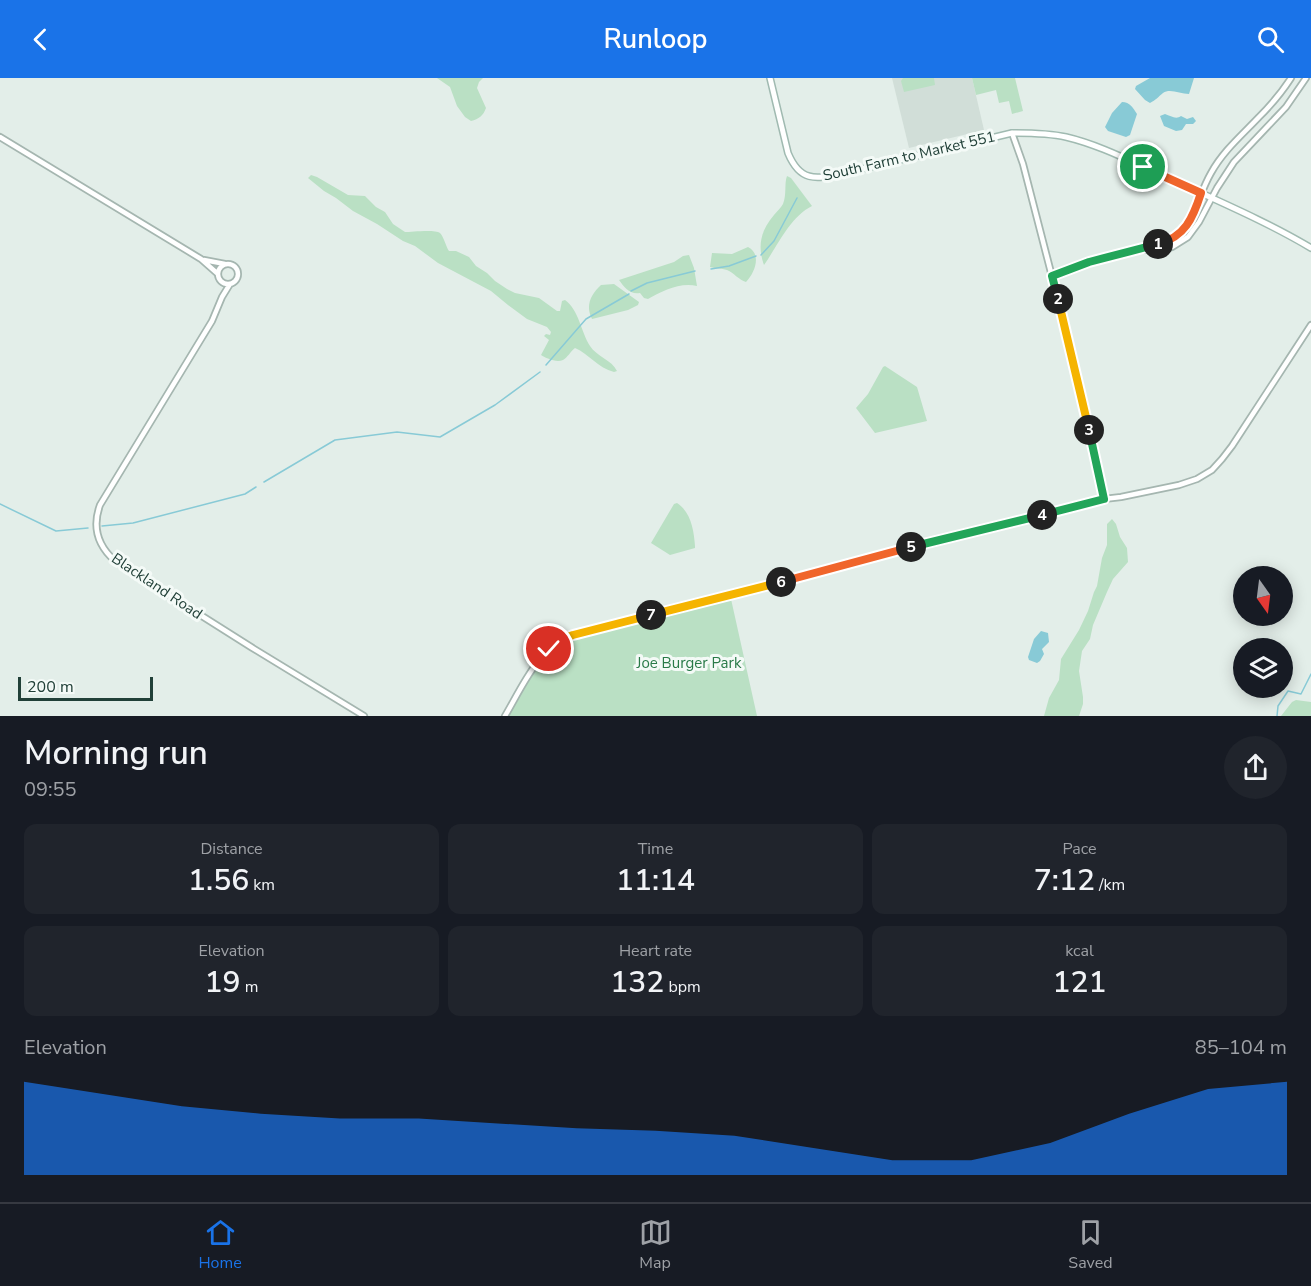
<!DOCTYPE html>
<meta charset="utf-8">
<style>
body{margin:0;font-family:"Nunito Sans",sans-serif;background:#20242c;color:#f1f3f6;height:100vh;display:flex;flex-direction:column;font-size:22px;white-space:nowrap}
*{box-sizing:border-box;margin:0}
p{font-size:20px;color:#9ea1a6}
.icon{flex:none;width:33px;height:33px;fill:none;stroke:currentColor;stroke-width:2;stroke-linecap:round;stroke-linejoin:round}
.map{position:relative;height:638px;overflow:hidden}
.drawer{display:flex;flex-direction:column;background:#171b24;flex:1}
.drawer>*{flex:none}
.needle{width:39px;rotate:166deg}
.fabs{position:absolute;left:1233px;top:488px;display:grid;gap:12px}
.fabs a{display:grid;place-items:center;width:60px;height:60px;border-radius:50%;background:#171b24;box-shadow:0 3px 15px #0003;font-size:30px}
.scale{position:absolute;left:18px;bottom:15px;width:135px;box-sizing:border-box;padding-left:6px;border:3px solid #214038;border-top:0;font-size:16px;line-height:21px;white-space:nowrap;color:#214038;-webkit-text-stroke:4px #f4faf7;paint-order:stroke}
.pin{position:absolute;display:grid;place-items:center;width:51px;height:51px;color:#fff;margin:-26px;border:3px solid #fff;border-radius:50%;box-shadow:0 2px 6px #0007}
.km{position:absolute;width:30px;height:30px;margin:-15px;border-radius:50%;background:#222;color:#fff;font-size:16px;line-height:30px;text-align:center}
.round{display:grid;place-items:center;flex:none;width:63px;height:63px;border-radius:32px;background:#20242c}
.summary{display:flex;align-items:center;justify-content:space-between;height:102px;padding:0 24px}
h1{font-size:33px;font-weight:600;line-height:45px}
.figures{display:grid;grid-template-columns:repeat(3,1fr);gap:9px;height:102px;padding:6px 24px}
.figures div{display:grid;align-content:center;border-radius:12px;background:#20242c;text-align:center}
.figures b{font-size:30px;font-weight:600}
.figures small{font-size:16px;font-weight:400}
.figures p{font-size:16px}
.chart{height:168px;padding:12px 24px}
.chart p{display:flex;justify-content:space-between}
.chart svg{width:100%;height:108px;margin-top:6px;fill:#1a73e8;opacity:.7}
header{display:flex;justify-content:space-between;align-items:center;height:78px;padding:0 24px;background:#1a73e8;color:#fff;font-size:27px;font-weight:600}
.tab-bar{display:flex;justify-content:space-around;align-items:center;height:84px;border-top:2px solid #363941;background:#171b24;font-size:16px;color:#9ea1a6}
.tab-bar a{display:grid;justify-items:center;gap:3px}
.tab-bar .selected{color:#1a73e8}
.map>svg:first-child{display:block}
.built{fill:#d1ded8}
.green{fill:#bae0c4}
.water{fill:#88cad6}
.lines{fill:none;stroke-linecap:round;stroke-linejoin:round}
.stream{stroke:#88cad6;stroke-width:1.5}
.tertiary-casing{stroke:#a5b6b0;stroke-width:8}
.secondary-casing{stroke:#a0bab1;stroke-width:8}
.tertiary{stroke:#fff;stroke-width:4.5}
.secondary{stroke:#fff;stroke-width:5}
.split-1-casing{stroke:#fff;stroke-width:12}
.split-2-casing{stroke:#fff;stroke-width:12}
.split-3-casing{stroke:#fff;stroke-width:12}
.split-4-casing{stroke:#fff;stroke-width:12}
.split-5-casing{stroke:#fff;stroke-width:12}
.split-6-casing{stroke:#fff;stroke-width:12}
.split-7-casing{stroke:#fff;stroke-width:12}
.split-8-casing{stroke:#fff;stroke-width:12}
.split-1{stroke:#f0652b;stroke-width:8}
.split-2{stroke:#22a559;stroke-width:8}
.split-3{stroke:#f5b400;stroke-width:8}
.split-4{stroke:#22a559;stroke-width:8}
.split-5{stroke:#22a559;stroke-width:8}
.split-6{stroke:#f0652b;stroke-width:8}
.split-7{stroke:#f5b400;stroke-width:8}
.split-8{stroke:#f5b400;stroke-width:8}
.labels{text-anchor:middle;dominant-baseline:central;stroke-width:6;stroke-linejoin:round;paint-order:stroke}
.street-label{font-size:15px;fill:#214038;stroke:#f4faf7}
.park-label{font-size:15px;fill:#297a48;stroke:#f4faf7}
</style>
<header><svg class="icon" aria-label="back" viewBox="0 0 24 24"><path d="M15 5l-7 7 7 7"/></svg>Runloop<svg class="icon" aria-label="search" viewBox="0 0 24 24"><circle cx="10" cy="10" r="6"/><path d="M15 15l6 6"/></svg></header>
<div class="map">
<svg width="1311" height="638" viewBox="0 0 1311 638">
<rect width="100%" height="100%" fill="#e3eee9"/>
<!-- built -->
<path class="built" d="M892 0H972L984 52 909 70Z"/>
<!-- green -->
<path class="green" d="M437 0H483L479 4 477 10 486 30C483 38 479 41 471 43L465 39 457 28 450 9Z
M903 0H934L935 7 904 14 901 3Z
M972 0H1015L1023 33 1012 36 1009 23 999 25 996 12 976 17Z
M311 97 317 99 348 117 365 118 376 129 385 134 393 146 405 154C411 154 435 151 440 155 444 159 446 169 449 173H456L469 179 476 188 487 195 495 203 507 211 515 215 539 220 557 233H560L562 223 565 222C579 232 581 254 590 268 596 278 612 282 617 293L614 294C598 290 589 276 575 270 571 273 567 280 563 282 556 285 546 280 541 277L549 262 544 258 546 256 550 257 551 254 547 249 527 241 508 227 491 213 438 185 415 168 403 163 377 146 353 133 336 120 324 113 308 100Z
M787 98 791 100 812 128C790 139 778 167 764 187 757 168 761 152 774 137 777 133 781 130 783 126 787 116 784 106 787 98Z
M748 169C762 176 755 195 746 204 739 202 734 195 727 192 721 190 716 191 710 189L712 175 732 176Z
M689 177 694 190 697 208C680 204 662 213 648 221L644 220 640 215C630 217 624 209 619 202L674 184 683 178Z
M614 206 639 224 638 227 628 232 592 241C585 228 591 216 601 207Z
M885 288 917 309 927 343 875 355 856 330 868 316 883 289Z
M677 425C691 434 694 453 695 468V470L670 477 651 465 674 426Z
M1112 441 1116 446 1120 459 1127 470 1128 484 1113 501 1107 514 1093 547 1090 561 1082 573 1079 593 1083 619V626L1079 638H1044L1049 620 1059 602 1061 581 1079 552 1088 533 1094 514 1097 508 1102 480 1107 467V446Z
M731 521 757 638H508C520 617 534 586 553 571 559 566 567 563 574 560Z
M1296 622 1311 624V638H1281L1292 624Z"/>
<!-- water -->
<path class="water" d="M1150 0H1194L1189 16C1180 16 1170 10 1163 15 1158 19 1156 22 1150 25L1145 22 1135 11 1136 8Z
M1122 24C1130 24 1133 30 1137 36L1130 57 1126 59 1108 53 1105 49 1112 35Z
M1165 36C1171 38 1176 42 1181 38L1187 41 1193 39 1196 43 1193 46H1186L1182 52 1176 53 1164 48 1160 38Z
M1041 553 1048 555 1049 564 1042 571 1044 576 1040 583 1037 585 1029 582 1028 579 1034 561Z"/>
<g class="lines">
<!-- stream -->
<path class="stream" d="M761 177 774 163 797 120
M711 191 729 188 756 178
M631 213 647 205 695 193
M546 287 586 241 629 216
M264 404 335 362 397 354 440 359 495 327 540 294
M0 426 56 453 88 450
M102 448 133 445 245 416 256 409
M1277 638 1278 628 1288 613 1301 616 1311 596"/>
<defs>
<path id="tertiary" d="M1012 55 1023 86 1065 249 1104 421
M0 59 201 181 218 196
M1140 172H1164L1172 169 1188 159 1199 144 1217 110 1234 84 1286 29 1306 0
M204 182 225 186
M218 196a10 10 0 1 1 20 0a10 10 0 1 1-20 0Z
M1052 198 1089 184 1167 163C1197 146 1195 123 1211 95 1223 73 1242 57 1259 39 1271 27 1282 14 1291 0
M230 206 222 219 212 243 100 427C92 449 98 468 115 483L251 569 364 638
M505 638C522 609 536 575 567 559L775 506 881 476 1104 421 1121 419 1179 407 1197 401 1212 392 1222 381 1232 368 1311 247"/>
<path id="secondary" d="M770 0 788 75C800 104 815 101 841 96L1012 55C1030 55 1048 55 1066 59 1100 67 1132 84 1164 98 1213 121 1264 142 1311 170"/>
</defs>
<!-- tertiary casing -->
<use href="#tertiary" class="tertiary-casing"/>
<!-- secondary casing -->
<use href="#secondary" class="secondary-casing"/>
<!-- tertiary -->
<use href="#tertiary" class="tertiary"/>
<!-- secondary -->
<use href="#secondary" class="secondary"/>
</g>
<g class="lines">
<defs>
<path id="split-1" d="M1143 89 1201 115C1193 140 1185 159 1158 166"/>
<path id="split-2" d="M1058 221 1052 198 1089 184 1158 166"/>
<path id="split-3" d="M1058 221 1089 352"/>
<path id="split-4" d="M1042 437 1104 421 1089 352"/>
<path id="split-5" d="M911 469 1042 437"/>
<path id="split-6" d="M781 504 911 469"/>
<path id="split-7" d="M651 537 781 504"/>
<path id="split-8" d="M549 571 563 561 573 557 651 537"/>
</defs>
<!-- split-1 casing -->
<use href="#split-1" class="split-1-casing"/>
<!-- split-2 casing -->
<use href="#split-2" class="split-2-casing"/>
<!-- split-3 casing -->
<use href="#split-3" class="split-3-casing"/>
<!-- split-4 casing -->
<use href="#split-4" class="split-4-casing"/>
<!-- split-5 casing -->
<use href="#split-5" class="split-5-casing"/>
<!-- split-6 casing -->
<use href="#split-6" class="split-6-casing"/>
<!-- split-7 casing -->
<use href="#split-7" class="split-7-casing"/>
<!-- split-8 casing -->
<use href="#split-8" class="split-8-casing"/>
<!-- split-1 -->
<use href="#split-1" class="split-1"/>
<!-- split-2 -->
<use href="#split-2" class="split-2"/>
<!-- split-3 -->
<use href="#split-3" class="split-3"/>
<!-- split-4 -->
<use href="#split-4" class="split-4"/>
<!-- split-5 -->
<use href="#split-5" class="split-5"/>
<!-- split-6 -->
<use href="#split-6" class="split-6"/>
<!-- split-7 -->
<use href="#split-7" class="split-7"/>
<!-- split-8 -->
<use href="#split-8" class="split-8"/>
</g>
<g class="labels">
<!-- street labels -->
<g class="street-label">
<text transform="translate(909 78) rotate(-13)">South Farm to Market 551</text>
<text transform="translate(157 508) rotate(34)">Blackland Road</text>
</g>
<!-- park labels -->
<g class="park-label">
<text x="689" y="585">Joe Burger Park</text>
</g>
</g>
</svg>
<div class="fabs">
<a><svg class="needle" viewBox="-14 -14 28 28"><path d="M0-13l5 13h-10z" fill="#e53935"/><path d="M0 13l5-13h-10z" fill="#9ea1a6"/></svg></a>
<a><svg class="icon" aria-label="layers" viewBox="0 0 24 24"><path d="M12 4l9 5-9 5-9-5zM3 14l9 5 9-5"/></svg></a>
</div>
<div class="scale">200 m</div>
<div class="pin" style="left:1143px;top:89px;background:#1e9e55"><svg class="icon" aria-label="arrive" viewBox="0 0 24 24"><path d="M6 21V4h12l-3 4 3 4H6"/></svg></div>
<div class="pin" style="left:549px;top:571px;background:#d93025"><svg class="icon" aria-label="check" viewBox="0 0 24 24"><path d="M5 12l5 5 9-10"/></svg></div>
<b class="km" style="left:1158px;top:166px">1</b>
<b class="km" style="left:1058px;top:221px">2</b>
<b class="km" style="left:1089px;top:352px">3</b>
<b class="km" style="left:1042px;top:437px">4</b>
<b class="km" style="left:911px;top:469px">5</b>
<b class="km" style="left:781px;top:504px">6</b>
<b class="km" style="left:651px;top:537px">7</b>
</div>
<section class="drawer">
<div class="summary"><div><h1>Morning run</h1><p>09:55</p></div><a class="round"><svg class="icon" aria-label="share" viewBox="0 0 24 24"><path d="M12 15V3M7 8l5-5 5 5M5 13v7h14v-7"/></svg></a></div>
<div class="figures">
<div><p>Distance</p><b>1.56<small> km</small></b></div>
<div><p>Time</p><b>11:14</b></div>
<div><p>Pace</p><b>7:12<small> /km</small></b></div>
</div>
<div class="figures">
<div><p>Elevation</p><b>19<small> m</small></b></div>
<div><p>Heart rate</p><b>132<small> bpm</small></b></div>
<div><p>kcal</p><b>121</b></div>
</div>
<div class="chart"><p><span>Elevation</span>85–104 m</p>
<svg viewBox="0 0 160 44" preserveAspectRatio="none"><path d="M0 44V6L10 11L20 16L30 19L40 21L50 21L60 23L70 25L80 26L90 28L100 33L110 38L120 38L130 31L140 19L150 9L160 6V44z"/></svg>
</div>
</section>
<nav class="tab-bar">
<a class="selected"><svg class="icon" aria-label="home" viewBox="0 0 24 24"><path d="M3 11l9-7 9 7M6 9v11h12V9"/></svg>Home</a>
<a><svg class="icon" aria-label="map" viewBox="0 0 24 24"><path d="M3 6l6-2 6 2 6-2v14l-6 2-6-2-6 2zM9 4v14M15 6v14"/></svg>Map</a>
<a><svg class="icon" aria-label="saved" viewBox="0 0 24 24"><path d="M7 4h10v16l-5-4-5 4z"/></svg>Saved</a>
</nav>
